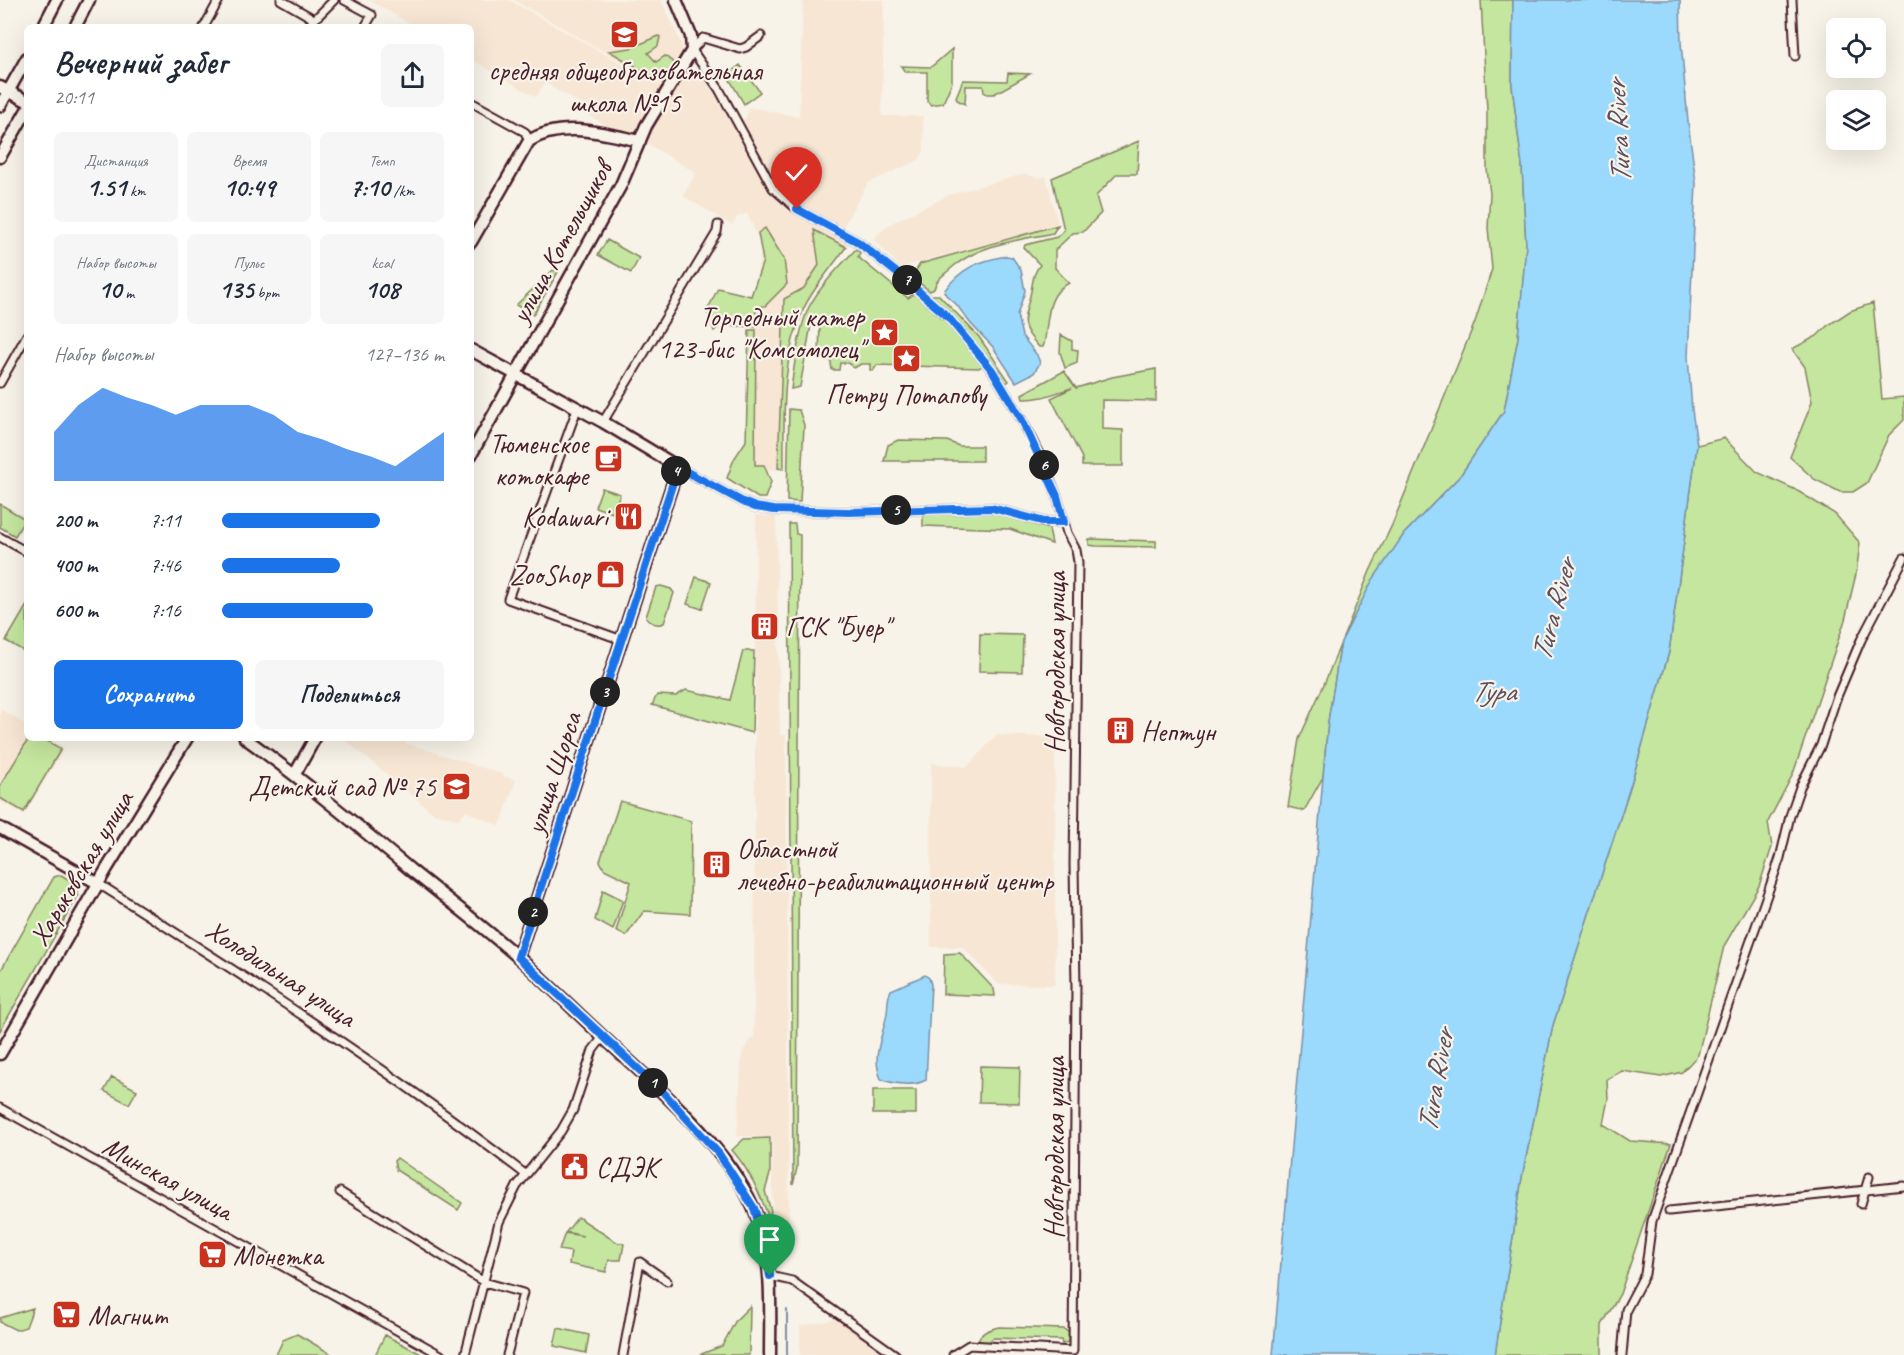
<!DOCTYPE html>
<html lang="ru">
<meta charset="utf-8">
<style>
body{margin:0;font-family:Caveat,sans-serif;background:#f6f6f7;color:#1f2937;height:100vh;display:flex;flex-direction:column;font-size:22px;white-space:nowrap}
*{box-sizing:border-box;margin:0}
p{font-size:20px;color:#747a83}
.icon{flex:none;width:33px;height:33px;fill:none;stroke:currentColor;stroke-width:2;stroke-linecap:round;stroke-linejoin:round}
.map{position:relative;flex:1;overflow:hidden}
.sheet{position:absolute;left:24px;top:24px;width:450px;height:717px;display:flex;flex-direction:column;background:#fff;border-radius:9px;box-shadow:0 6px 24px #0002}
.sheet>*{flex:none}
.buttons{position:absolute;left:1826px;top:18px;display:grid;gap:12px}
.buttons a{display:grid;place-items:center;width:60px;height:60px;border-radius:9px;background:#fff;box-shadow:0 6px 24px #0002;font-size:30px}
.pin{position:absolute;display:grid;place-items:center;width:51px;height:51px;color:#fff;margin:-62px -26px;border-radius:50% 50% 50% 0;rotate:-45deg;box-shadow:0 0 6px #0007}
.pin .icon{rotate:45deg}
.km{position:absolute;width:30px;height:30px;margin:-15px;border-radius:50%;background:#222;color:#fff;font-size:16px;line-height:30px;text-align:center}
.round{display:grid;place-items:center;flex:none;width:63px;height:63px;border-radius:9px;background:#f6f6f7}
.headline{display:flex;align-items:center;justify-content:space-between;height:102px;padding:0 30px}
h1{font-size:33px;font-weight:800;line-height:45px}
.metrics{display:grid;grid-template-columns:repeat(3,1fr);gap:9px;height:102px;padding:6px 30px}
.metrics div{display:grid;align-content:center;border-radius:9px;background:#f6f6f7;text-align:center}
.metrics b{font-size:26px;font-weight:800}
.metrics small{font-size:16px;font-weight:400}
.metrics p{font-size:16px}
.chart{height:168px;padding:12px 30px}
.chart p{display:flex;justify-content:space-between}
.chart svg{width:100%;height:108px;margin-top:6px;fill:#1a73e8;opacity:.7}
.action{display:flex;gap:12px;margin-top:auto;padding:12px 30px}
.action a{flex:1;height:69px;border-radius:9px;background:#1a73e8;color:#fff;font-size:24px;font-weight:800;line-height:69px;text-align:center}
.action a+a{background:#f6f6f7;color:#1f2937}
ul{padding:0 30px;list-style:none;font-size:20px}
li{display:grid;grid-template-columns:96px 72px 1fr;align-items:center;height:45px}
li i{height:15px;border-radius:8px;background:#1a73e8}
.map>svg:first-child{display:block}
.built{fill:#f7e6d4}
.green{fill:#c4e69e;stroke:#878264;stroke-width:1.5}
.water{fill:#9bdafc;stroke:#7b8fa8;stroke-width:1.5}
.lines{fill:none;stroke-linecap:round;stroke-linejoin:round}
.stream{stroke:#7b8fa8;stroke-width:2}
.street-casing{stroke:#4a1f2b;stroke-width:11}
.secondary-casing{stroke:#4a1f2b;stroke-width:15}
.street{stroke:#f7f3e8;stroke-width:7}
.secondary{stroke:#f7f3e8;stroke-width:10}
.route-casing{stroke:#fff;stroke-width:12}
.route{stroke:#1a73e8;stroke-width:8}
.labels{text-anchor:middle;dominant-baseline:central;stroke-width:4.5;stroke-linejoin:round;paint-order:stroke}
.poi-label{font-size:28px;fill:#4a1f2b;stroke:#f7f3e8;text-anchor:start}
.street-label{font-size:28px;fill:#4a1f2b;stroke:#f7f3e8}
.water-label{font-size:30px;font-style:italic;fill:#5e4e5f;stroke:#f7f3e8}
</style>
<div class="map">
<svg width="1904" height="1355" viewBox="0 0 1904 1355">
<rect width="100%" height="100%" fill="#f7f3e8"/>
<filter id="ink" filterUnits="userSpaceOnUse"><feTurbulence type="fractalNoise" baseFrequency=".0167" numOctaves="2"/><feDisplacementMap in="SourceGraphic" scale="12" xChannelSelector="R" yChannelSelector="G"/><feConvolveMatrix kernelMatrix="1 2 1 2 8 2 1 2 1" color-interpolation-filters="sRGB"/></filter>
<g filter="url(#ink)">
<!-- built -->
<path class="built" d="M369 0H509L663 87 637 134 617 133 589 115 591 110 545 83 536 97 471 59V27H416Z
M514 0H661L682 45V56L664 86Z
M803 0H884L882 116H923L924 151 919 160 868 183 838 235 850 242 826 267 783 329 780 470 748 469 754 293 762 247 747 213 737 217 732 225 683 196 696 173 648 144 651 127 687 65 701 73 734 125 746 118 749 107 799 117Z
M1025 174 1038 178 1046 176 1058 225 909 265 904 271 873 239 888 225 951 194Z
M756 515 776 516 780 735 786 736 789 1232H773L772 1137 737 1136 742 1052 754 1036Z
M0 709 27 725V738H48L64 748 24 815 0 801Z
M996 735 1055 737V985L998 984 963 947H931V763L967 767Z
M343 738H389L503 774V776L516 780 500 826 466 811 458 819 433 813Z
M838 1319 888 1355H800V1326Z"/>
<!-- green -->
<path class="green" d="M1481 0H1513L1512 85 1522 165 1526 245 1518 338 1504 411 1460 476 1404 534 1341 642 1328 722 1323 777 1304 811 1288 807 1299 739 1325 682 1370 571 1392 525 1475 322 1492 269 1488 228 1490 194 1487 169V110Z
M659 36 660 37 658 46 648 53 656 62 665 56 674 63 662 82 609 51 631 48Z
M952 49V82L943 103 931 105 927 101V72H905L901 66 931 67Z
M740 65 760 92 744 104 727 75Z
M1008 73 1030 74 994 94H987L984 92 983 86H966L965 104 957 100 956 97 963 80 1007 81Z
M1139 141 1137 174H1117L1096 196 1101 213 1083 232 1073 233 1055 250V268L1069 283C1045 294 1049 321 1044 344L1043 347H1039C1019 325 1023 322 1030 296 1033 284 1032 274 1040 265L1024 248 1025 245 1057 237 1064 230 1052 178Z
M1058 225 1053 233C1016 241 977 244 948 271 941 277 936 280 934 289L930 291 912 277 920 264Z
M765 228 784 259 787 284 765 306 756 307V327L721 325 714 331 707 311 718 288 751 296 763 261 758 233Z
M814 230 846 247C833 266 813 288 804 308 781 359 784 414 784 469L778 468 784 299 804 288 819 265Z
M607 240 639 258 631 273 598 255Z
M856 249 860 253 858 257 908 298 915 293 948 323 983 365 979 368 877 365 873 371 870 370V364H861L854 368 848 363H840L839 370H832L830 356H819L820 321 812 319 800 387 791 389C794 367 799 327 809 307 820 286 839 267 856 249Z
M553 270 558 272 533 315 516 305Z
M933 295H939L979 337 1009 381 1006 383 966 331 932 297Z
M1873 303 1882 399 1904 397V420L1889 435 1867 483 1853 492H1840L1814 479 1790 457 1812 402 1805 367 1792 349 1817 336 1827 326 1850 311Z
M749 330H756L755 465H764L771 482 765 498H758L727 478 734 459 746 441Z
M1061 335 1072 341V349L1078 350 1077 363 1065 368 1060 352Z
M1156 369V401L1102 400V429L1123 430V466H1082V458L1051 398 1072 388C1056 392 1041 400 1023 399L1022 394 1064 371 1076 388 1112 377Z
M789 409 799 410 804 425 800 502 787 501Z
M1724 438 1757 472 1796 490 1835 514 1860 543 1856 574 1845 620 1793 774 1768 822 1772 847 1759 886 1724 946 1698 1055 1682 1072 1661 1077 1622 1071 1607 1079 1608 1099 1603 1124 1630 1141 1671 1144 1620 1294 1602 1325V1355H1495L1522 1177 1553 1025 1631 784 1669 652 1697 445Z
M898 440 947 441 959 446H982V461H884L888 445Z
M602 488 620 494 613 513 595 507Z
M0 504 25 519 15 536 0 527Z
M997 513 1049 529 1052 544 1010 529 923 526V514Z
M789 524H795L796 534 800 535 797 1168 793 1185Z
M1089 539 1156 541V547L1096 546 1089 545Z
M696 577 711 582 702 609 687 604Z
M661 586 671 589 674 593 664 623C658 626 649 623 646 617L656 587Z
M27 605V653L6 641Z
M980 634 1023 635 1022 672 979 671Z
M743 651H754L752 733 652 705 657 695 676 696 686 690 730 700Z
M29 738H42L61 749 24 812 0 798V786Z
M620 801 691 821 690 914 644 911 626 936 616 931 631 882 604 869 600 861Z
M61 875 75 883 78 896 0 1031V972L54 877Z
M603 890 623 900 613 930 595 920Z
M960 953 994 989 995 996 943 994 944 954Z
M980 1066 1020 1067 1019 1103 979 1102Z
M112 1077 137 1090 129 1104 104 1091Z
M873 1090H916V1114H873Z
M770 1138V1174L765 1191 771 1211 769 1218C759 1192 750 1171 732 1150L744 1139Z
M397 1158 462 1203 458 1210 396 1170 394 1161Z
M578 1217 616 1242 624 1244 621 1260H609L606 1272 569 1264 571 1252 559 1250 565 1233 583 1236 566 1232Z
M750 1306 749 1355H699L722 1346 736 1320Z
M33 1308 26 1327 16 1330 0 1322V1318Z
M999 1327 1064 1329 1069 1333 1068 1342 1062 1344 1061 1340 993 1338 988 1343 978 1342C980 1332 990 1329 999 1327Z
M558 1328 589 1335 586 1353 554 1346Z
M297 1334 333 1355H276L283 1340Z
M385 1335 423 1355H375Z"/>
<!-- water -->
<path class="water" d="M1513 0H1680L1681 42 1688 122 1696 183 1688 357 1692 410 1697 445 1669 652 1631 784 1553 1025 1522 1177 1495 1355H1273L1323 777 1328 722 1341 642 1372 581 1404 534 1460 476 1504 411 1518 338 1526 245 1522 165 1512 85Z
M1006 256 1012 257 1021 270 1025 291 1017 315 1022 336 1037 355 1040 363 1034 373 1016 382 993 347 971 324 956 304 946 295 944 291C962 267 979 261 1006 256Z
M925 975 929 978 931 984 926 1080C914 1087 893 1084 881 1079 871 1055 883 1037 887 1013 888 1005 887 998 891 990Z"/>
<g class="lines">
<!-- stream -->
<path class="stream" d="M787 1310V1355"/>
<defs>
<path id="street" d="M281 0 314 19
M344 0 372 15 365 27
M1792 0 1795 56
M204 27 219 0
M307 27 334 0
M761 36 746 47 740 49 703 38 692 50 719 89 773 188 797 209 858 242 907 281 948 317 992 370 1022 420 1042 460 1057 496 1067 533 1076 550 1078 562 1074 864 1076 987 1073 1351 969 1345 953 1355
M471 102 525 132 529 141
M0 383 27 335
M577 409 508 599 622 640
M603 422 717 232 718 225
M678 467 743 502 755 507 774 510 849 512 992 508 1045 522H1064
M0 537 27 552
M99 884C244 976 389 1069 525 1174
M0 1108 441 1355
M340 1192 484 1282 523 1293 507 1355
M1861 1204 1869 1177
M1669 1211 1904 1186
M770 1276 792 1281 896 1355
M465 1355 499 1222 517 1186 561 1131 573 1110 593 1050 603 1037
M623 1355 640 1262 667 1281
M1622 1355 1626 1310 1645 1274 1652 1221 1780 858 1790 816 1800 787 1821 745 1836 699 1861 640 1904 558"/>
<path id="secondary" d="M43 27 57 0
M75 27 89 0
M0 87 27 101
M0 106 27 58
M0 157 27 110
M471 242 529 141C561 120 606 134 640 141
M471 350 603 422 678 467 518 957
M471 455 621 185 646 126 692 50 691 36 676 0
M245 738C303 780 357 825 412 871 447 899 484 927 518 957 546 982 573 1009 601 1035 652 1083 724 1142 753 1207 774 1254 770 1305 770 1355
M295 774 315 738
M0 828 99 884
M0 1054 106 870 187 738"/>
</defs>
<!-- street casing -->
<use href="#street" class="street-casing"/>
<!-- secondary casing -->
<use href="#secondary" class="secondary-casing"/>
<!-- street -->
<use href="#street" class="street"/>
<!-- secondary -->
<use href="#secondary" class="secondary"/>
</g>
</g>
<g class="lines" filter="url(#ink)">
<defs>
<path id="route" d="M770 1276 767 1249 754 1208 719 1154 663 1092 518 957 678 467 743 502 755 507 774 510 849 512 992 508 1045 522H1064L1057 496 1022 420 992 370 948 317 907 281 858 242 797 209"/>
</defs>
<!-- route casing -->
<use href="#route" class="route-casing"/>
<!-- route -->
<use href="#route" class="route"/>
</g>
<!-- icons -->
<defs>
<symbol id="school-square" viewBox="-11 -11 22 22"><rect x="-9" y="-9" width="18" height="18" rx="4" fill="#c8321e" stroke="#f7f3e8"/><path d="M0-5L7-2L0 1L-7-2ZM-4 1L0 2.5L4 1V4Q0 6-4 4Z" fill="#fff"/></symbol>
<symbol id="sight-square" viewBox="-11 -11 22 22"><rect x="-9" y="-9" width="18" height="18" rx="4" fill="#c8321e" stroke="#f7f3e8"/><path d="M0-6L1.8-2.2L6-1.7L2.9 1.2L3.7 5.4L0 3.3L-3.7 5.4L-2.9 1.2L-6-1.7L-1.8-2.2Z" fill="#fff"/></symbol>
<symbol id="cafe-square" viewBox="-11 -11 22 22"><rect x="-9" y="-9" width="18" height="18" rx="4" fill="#c8321e" stroke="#f7f3e8"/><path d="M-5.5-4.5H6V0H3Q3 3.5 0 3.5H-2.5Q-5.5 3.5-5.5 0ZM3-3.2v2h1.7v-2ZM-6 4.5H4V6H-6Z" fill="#fff"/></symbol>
<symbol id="restaurant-square" viewBox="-11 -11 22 22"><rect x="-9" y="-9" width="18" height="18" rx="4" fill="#c8321e" stroke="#f7f3e8"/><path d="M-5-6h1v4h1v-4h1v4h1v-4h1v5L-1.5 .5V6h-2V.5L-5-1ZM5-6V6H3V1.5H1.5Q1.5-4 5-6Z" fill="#fff"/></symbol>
<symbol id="shop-square" viewBox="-11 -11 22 22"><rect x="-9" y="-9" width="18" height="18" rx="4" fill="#c8321e" stroke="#f7f3e8"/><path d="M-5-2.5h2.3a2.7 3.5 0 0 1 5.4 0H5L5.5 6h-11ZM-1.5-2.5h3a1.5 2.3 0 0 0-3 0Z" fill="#fff"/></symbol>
<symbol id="building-square" viewBox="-11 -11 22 22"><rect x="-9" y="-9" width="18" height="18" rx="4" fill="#c8321e" stroke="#f7f3e8"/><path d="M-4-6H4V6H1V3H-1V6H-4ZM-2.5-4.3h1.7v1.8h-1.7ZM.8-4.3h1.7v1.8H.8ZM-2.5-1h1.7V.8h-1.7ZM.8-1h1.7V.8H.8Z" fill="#fff"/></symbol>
<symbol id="civic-square" viewBox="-11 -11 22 22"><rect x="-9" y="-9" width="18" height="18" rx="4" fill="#c8321e" stroke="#f7f3e8"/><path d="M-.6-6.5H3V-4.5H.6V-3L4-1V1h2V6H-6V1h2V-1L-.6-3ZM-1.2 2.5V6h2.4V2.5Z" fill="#fff"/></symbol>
<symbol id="supermarket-square" viewBox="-11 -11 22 22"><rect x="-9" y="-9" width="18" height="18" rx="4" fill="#c8321e" stroke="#f7f3e8"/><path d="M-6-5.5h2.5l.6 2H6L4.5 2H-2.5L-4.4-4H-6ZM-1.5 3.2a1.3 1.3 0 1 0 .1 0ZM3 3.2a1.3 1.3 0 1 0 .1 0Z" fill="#fff"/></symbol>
</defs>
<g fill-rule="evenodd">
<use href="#school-square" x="608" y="18" width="33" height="33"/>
<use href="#sight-square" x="868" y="316" width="33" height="33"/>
<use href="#sight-square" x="890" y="342" width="33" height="33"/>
<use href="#cafe-square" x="592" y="442" width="33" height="33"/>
<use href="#restaurant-square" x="612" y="500" width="33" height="33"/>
<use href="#shop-square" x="594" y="558" width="33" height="33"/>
<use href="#building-square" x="748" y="610" width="33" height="33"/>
<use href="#building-square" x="1104" y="714" width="33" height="33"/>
<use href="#school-square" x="440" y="770" width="33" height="33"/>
<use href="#building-square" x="700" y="848" width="33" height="33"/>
<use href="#civic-square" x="558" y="1150" width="33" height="33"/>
<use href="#supermarket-square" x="196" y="1238" width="33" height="33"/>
<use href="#supermarket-square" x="50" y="1298" width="33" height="33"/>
</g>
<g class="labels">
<!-- poi labels -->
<g class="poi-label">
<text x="625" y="70" text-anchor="middle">средняя общеобразовательная<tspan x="625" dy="32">школа №15</tspan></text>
<text x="864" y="316" text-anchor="end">Торпедный катер<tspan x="864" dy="32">123-бис "Комсомолец"</tspan></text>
<text x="906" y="394" text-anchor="middle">Петру Потапову</text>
<text x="588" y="443" text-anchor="end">Тюменское<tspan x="588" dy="32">котокафе</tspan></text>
<text x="608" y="516" text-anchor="end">Kodawari</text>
<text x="590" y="574" text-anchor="end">ZooShop</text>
<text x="786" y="626">ГСК "Буер"</text>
<text x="1141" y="731">Нептун</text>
<text x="436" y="786" text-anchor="end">Детский сад № 75</text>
<text x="737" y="848">Областной<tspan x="737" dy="32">лечебно-реабилитационный центр</tspan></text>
<text x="596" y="1167">СДЭК</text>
<text x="233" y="1255">Монетка</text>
<text x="88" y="1315">Магнит</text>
</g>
<!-- street labels -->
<g class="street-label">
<text transform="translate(561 242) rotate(-61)">улица Котельщиков</text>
<text transform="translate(1055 663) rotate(-90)">Новгородская улица</text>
<text transform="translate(553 773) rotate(-72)">улица Щорса</text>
<text transform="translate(81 868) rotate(-59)">Харьковская улица</text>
<text transform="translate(281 973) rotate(33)">Холодильная улица</text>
<text transform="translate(1054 1148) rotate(-90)">Новгородская улица</text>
<text transform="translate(168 1178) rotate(29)">Минская улица</text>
</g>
<!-- water labels -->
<g class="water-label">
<text transform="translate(1618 132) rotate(-93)">Tura River</text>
<text transform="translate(1553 610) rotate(-75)">Tura River</text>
<text x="1493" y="691">Тура</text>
<text transform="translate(1435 1081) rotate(-80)">Tura River</text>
</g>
</g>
</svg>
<div class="buttons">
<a><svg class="icon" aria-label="locate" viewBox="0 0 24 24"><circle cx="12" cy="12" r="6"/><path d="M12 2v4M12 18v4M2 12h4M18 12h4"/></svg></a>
<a><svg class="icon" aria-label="layers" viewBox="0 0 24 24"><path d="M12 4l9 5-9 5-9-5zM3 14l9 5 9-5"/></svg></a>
</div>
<div class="pin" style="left:770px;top:1276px;background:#1e9e55"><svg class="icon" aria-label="arrive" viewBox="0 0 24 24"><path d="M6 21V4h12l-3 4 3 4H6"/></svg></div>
<div class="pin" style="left:797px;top:209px;background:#d93025"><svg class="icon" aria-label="check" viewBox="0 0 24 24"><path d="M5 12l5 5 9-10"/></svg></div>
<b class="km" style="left:653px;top:1083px">1</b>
<b class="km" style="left:533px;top:912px">2</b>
<b class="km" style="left:605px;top:692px">3</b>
<b class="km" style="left:676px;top:471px">4</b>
<b class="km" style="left:896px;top:510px">5</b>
<b class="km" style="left:1044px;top:465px">6</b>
<b class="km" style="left:907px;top:280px">7</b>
<section class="sheet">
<div class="headline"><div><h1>Вечерний забег</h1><p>20:11</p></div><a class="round"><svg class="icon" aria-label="share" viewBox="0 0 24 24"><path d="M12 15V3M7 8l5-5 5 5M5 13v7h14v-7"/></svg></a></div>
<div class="metrics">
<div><p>Дистанция</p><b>1.51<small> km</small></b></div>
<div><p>Время</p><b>10:49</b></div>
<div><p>Темп</p><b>7:10<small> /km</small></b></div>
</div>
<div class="metrics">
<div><p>Набор высоты</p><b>10<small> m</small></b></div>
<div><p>Пульс</p><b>135<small> bpm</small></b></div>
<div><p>kcal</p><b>108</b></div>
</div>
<div class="chart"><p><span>Набор высоты</span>127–136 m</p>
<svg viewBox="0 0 160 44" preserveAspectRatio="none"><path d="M0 44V24L10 13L20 6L30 10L40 13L50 17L60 13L70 13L80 13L90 17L100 24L110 27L120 31L130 34L140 38L150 31L160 24V44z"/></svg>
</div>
<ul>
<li><b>200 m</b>7:11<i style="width:71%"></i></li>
<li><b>400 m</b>7:46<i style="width:53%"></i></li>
<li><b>600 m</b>7:16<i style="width:68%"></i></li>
</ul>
<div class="action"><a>Сохранить</a><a>Поделиться</a></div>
</section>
</div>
